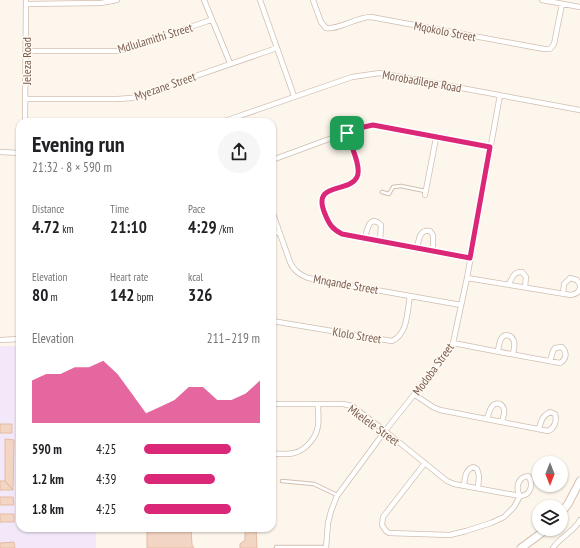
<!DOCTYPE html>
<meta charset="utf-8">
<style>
body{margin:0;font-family:"PT Sans Narrow",sans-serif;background:#f6f6f6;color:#202124;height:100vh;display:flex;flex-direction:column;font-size:15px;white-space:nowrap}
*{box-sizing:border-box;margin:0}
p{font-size:13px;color:#757577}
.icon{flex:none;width:22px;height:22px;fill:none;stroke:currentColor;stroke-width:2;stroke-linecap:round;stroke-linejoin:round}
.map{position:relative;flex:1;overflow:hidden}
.drawer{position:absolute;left:16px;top:118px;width:260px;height:414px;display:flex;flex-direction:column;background:#fff;border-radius:12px;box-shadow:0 1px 3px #0004}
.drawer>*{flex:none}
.needle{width:26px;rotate:180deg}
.fabs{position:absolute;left:532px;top:456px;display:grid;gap:8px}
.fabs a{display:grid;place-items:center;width:36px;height:36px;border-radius:50%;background:#fff;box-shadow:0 1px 3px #0004;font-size:20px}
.pin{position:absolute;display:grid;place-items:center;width:34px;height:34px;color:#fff;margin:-17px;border-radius:8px;box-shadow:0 2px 6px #0006}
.round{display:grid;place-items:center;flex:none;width:42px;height:42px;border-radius:21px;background:#f6f6f6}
.head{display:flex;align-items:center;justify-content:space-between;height:68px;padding:0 16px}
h1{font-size:22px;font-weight:700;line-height:30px}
.stats{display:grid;grid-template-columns:repeat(3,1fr);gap:6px;height:68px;padding:4px 16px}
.stats div{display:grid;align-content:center}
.stats b{font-size:17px;font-weight:700}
.stats small{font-size:11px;font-weight:400}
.stats p{font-size:11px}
.chart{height:112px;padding:8px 16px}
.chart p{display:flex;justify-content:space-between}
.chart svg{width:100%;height:72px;margin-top:4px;fill:#db2777;opacity:.7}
ul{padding:0 16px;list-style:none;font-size:13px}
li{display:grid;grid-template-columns:64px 48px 1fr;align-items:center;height:30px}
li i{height:10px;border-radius:5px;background:#db2777}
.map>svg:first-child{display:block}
.education{fill:#f3e8fa}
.building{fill:#f3d5c3;stroke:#e6bba3}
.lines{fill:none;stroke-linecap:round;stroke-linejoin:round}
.lane-casing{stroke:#d1beb0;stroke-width:4.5}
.street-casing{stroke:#d1beb0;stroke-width:6}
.secondary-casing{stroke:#d6c0b0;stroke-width:9}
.lane{stroke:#fff;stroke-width:2.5}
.street{stroke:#fff;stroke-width:4.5}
.secondary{stroke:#fff;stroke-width:7}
.route-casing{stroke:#fff;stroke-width:8}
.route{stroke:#db2777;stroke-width:5}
.labels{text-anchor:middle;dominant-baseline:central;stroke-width:3;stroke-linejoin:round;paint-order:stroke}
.street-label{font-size:12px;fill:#7a5c4d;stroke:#fffaf3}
</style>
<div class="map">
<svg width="580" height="548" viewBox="0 0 580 548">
<rect width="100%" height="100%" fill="#fdf6ec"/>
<!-- education -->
<path class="education" d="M0 346H20V528H96V548H0Z"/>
<!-- building -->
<path class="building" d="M0 424H12V433H0Z
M5 439 14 440 13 490 5 481Z
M0 481H5L13 490H0Z
M272 484H275V498L272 500Z
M0 497H13L14 505H0Z
M0 514H14V522H0Z
M147 528H191L192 545 194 548H147Z
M245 528H256L257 548H240V544L245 540Z
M14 542 15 548H0V543Z"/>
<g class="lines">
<defs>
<path id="lane" d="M382 192 389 194 393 187 401 186 425 191
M282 481 314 484 337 495
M276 547H326"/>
<path id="street" d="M204 0 230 63
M260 0 294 96
M313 0 321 22 326 28C339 30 356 17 371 17L544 49H550L554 44 562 4
M542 0 580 7
M26 4 101 3 117 0
M27 51H119L211 20
M26 99H117L132 98 277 48
M25 122 26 0
M222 122 352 77 380 73 580 110
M347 133C350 144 362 167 357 177 349 194 311 181 325 214 329 224 332 229 342 234L470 258
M0 152 20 153
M272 160 359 128 373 125 490 147
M425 195 436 138
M272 211 290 262C294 271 299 274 308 278L461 305
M272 234 279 232
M365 238C367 229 370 214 381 225L380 241
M417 248C419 240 419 229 430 231L433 235V251
M467 278 571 295C576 294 578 293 580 288
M509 284C512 278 514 271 522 272L526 277 525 287
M563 294 564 284 570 278 577 280 580 285
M272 321 392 341C408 334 407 312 410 296
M0 340 20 339
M453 343C489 350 525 357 560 363 567 359 567 352 562 347L555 348 553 351 550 361
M498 351C499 345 500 332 510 336 512 337 513 339 514 341 515 345 514 350 513 354
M415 395 433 407 440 410 548 431C555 428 557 420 555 414L550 412C542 416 541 421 539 429
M272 404H343L352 406 385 431 447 481 454 484 520 496C531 496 534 483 528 476 518 477 515 488 520 496
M487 419C489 413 491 401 500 404 502 405 503 406 504 409 505 413 503 418 502 422
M272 454C279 453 287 455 294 453 306 450 316 438 318 426 319 419 318 411 318 404
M425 463 383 517 382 525 386 531 389 533 450 535 466 531 491 523 504 517 514 507 520 496
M464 485C465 478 465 470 473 467L477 469 479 476 478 488
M326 548 328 523 331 511 337 496 385 431 443 358 453 343 467 278 500 95
M553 548C560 537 574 532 580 520"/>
<path id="secondary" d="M561 513 568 504 580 481
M521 548 547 529"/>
</defs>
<!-- lane casing -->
<use href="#lane" class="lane-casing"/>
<!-- street casing -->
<use href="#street" class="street-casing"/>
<!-- secondary casing -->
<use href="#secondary" class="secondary-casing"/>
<!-- lane -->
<use href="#lane" class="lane"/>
<!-- street -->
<use href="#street" class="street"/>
<!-- secondary -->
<use href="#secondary" class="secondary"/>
</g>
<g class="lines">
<defs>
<path id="route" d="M373 125 490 147 470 258 342 234C332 229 329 224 325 214 311 181 349 194 357 177 362 167 350 144 347 133L359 128Z"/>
</defs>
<!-- route casing -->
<use href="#route" class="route-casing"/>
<!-- route -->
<use href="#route" class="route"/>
</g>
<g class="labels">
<!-- street labels -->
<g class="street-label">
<text transform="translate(445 31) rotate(11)">Mqokolo Street</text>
<text transform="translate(155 38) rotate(-17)">Mdlulamithi Street</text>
<text transform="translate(26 61) rotate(-90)">Jeleza Road</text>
<text transform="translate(422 81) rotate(10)">Morobadilepe Road</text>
<text transform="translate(165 86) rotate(-19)">Myezane Street</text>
<text transform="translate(346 284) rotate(10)">Mnqande Street</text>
<text transform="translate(357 335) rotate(9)">Klolo Street</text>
<text transform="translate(433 369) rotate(-54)">Modoba Street</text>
<text transform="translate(374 425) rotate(36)">Mkelele Street</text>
</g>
</g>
</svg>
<div class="fabs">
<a><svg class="needle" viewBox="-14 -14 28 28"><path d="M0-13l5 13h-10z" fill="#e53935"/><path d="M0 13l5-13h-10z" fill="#757577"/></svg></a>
<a><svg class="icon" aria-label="layers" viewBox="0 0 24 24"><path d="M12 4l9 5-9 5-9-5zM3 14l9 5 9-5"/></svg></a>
</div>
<div class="pin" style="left:347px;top:133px;background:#1e9e55"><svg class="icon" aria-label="arrive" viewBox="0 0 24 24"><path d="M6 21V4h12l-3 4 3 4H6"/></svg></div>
<section class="drawer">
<div class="head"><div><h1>Evening run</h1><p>21:32 · 8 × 590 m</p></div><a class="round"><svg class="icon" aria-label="share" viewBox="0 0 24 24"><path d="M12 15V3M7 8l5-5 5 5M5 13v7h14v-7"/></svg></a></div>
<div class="stats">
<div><p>Distance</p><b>4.72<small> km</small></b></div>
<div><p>Time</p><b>21:10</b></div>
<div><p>Pace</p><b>4:29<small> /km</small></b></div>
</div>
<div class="stats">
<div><p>Elevation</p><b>80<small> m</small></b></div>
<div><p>Heart rate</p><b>142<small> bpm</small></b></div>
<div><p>kcal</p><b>326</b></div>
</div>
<div class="chart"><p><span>Elevation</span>211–219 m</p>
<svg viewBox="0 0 160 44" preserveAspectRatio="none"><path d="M0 44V18L10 14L20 14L30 10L40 10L50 6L60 14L70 26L80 38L90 34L100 30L110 22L120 22L130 30L140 30L150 26L160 18V44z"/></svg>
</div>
<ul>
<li><b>590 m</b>4:25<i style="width:75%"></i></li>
<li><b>1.2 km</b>4:39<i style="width:61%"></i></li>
<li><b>1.8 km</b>4:25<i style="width:75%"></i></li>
</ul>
</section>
</div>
